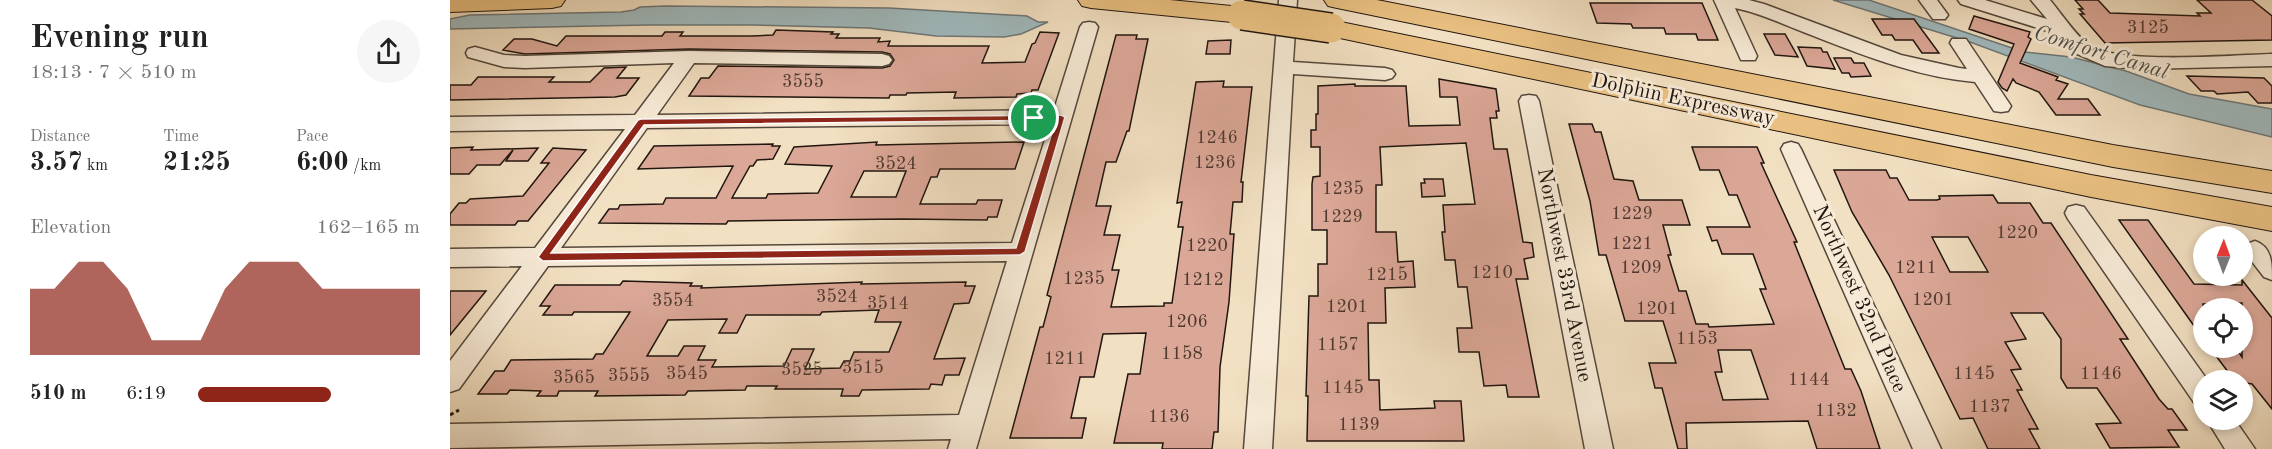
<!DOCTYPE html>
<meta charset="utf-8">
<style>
body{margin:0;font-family:"Old Standard TT",serif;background:#f6f6f6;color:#222;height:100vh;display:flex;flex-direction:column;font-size:22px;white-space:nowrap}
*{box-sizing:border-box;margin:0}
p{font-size:20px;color:#767676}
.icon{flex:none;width:33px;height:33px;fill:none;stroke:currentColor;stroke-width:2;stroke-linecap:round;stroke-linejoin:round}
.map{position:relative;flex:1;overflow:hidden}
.side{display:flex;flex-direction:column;background:#fff;width:450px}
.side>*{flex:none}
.needle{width:39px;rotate:1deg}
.fabs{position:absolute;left:1743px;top:226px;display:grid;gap:12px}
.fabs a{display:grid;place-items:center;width:60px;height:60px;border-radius:50%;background:#fff;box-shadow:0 3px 9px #0003;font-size:30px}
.pin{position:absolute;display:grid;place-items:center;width:51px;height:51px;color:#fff;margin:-26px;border:3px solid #fff;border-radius:50%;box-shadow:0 2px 6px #0007}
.round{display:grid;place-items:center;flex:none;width:63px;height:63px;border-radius:32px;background:#f6f6f6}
.headline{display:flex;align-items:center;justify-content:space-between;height:102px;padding:0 30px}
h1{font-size:33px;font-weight:600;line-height:45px}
.metrics{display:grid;grid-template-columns:repeat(3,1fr);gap:9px;height:102px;padding:6px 30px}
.metrics div{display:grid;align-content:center}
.metrics b{font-size:26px;font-weight:600}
.metrics small{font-size:16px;font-weight:400}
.metrics p{font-size:16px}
.chart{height:168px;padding:12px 30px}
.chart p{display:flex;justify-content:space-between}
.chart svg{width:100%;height:108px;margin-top:6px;fill:#8f2418;opacity:.7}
ul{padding:0 30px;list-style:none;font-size:20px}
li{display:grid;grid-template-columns:96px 72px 1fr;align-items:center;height:45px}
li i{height:15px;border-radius:8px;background:#8f2418}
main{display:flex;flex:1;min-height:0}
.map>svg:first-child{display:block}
.water{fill:#a0babe;stroke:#6d7878;stroke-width:1.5}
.building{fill:#dba797;stroke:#20150f;stroke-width:1.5;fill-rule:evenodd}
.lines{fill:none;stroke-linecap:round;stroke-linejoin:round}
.minor-casing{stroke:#54483c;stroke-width:3}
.highway-casing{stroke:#20150f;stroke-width:2}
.path{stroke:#20150f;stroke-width:3;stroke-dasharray:4 3;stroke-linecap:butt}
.minor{fill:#f7ebd7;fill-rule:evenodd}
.highway{fill:#e9c081;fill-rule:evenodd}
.highway-bridge-casing{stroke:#20150f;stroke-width:32;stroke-linecap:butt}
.highway-bridge{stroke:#e9c081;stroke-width:29}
.route{fill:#8f2418;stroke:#fff;stroke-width:1.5;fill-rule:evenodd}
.labels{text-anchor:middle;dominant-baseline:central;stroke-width:6;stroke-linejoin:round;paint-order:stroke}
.number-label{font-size:18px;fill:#4f3a31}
.street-label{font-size:21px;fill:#20150f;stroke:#f7ebd7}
.water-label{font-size:22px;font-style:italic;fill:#4d4f4c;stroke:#f7ebd7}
</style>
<main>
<section class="side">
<div class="headline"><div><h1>Evening run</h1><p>18:13 · 7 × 510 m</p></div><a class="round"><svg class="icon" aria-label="share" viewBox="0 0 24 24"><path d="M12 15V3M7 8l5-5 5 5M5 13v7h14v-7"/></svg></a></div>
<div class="metrics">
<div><p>Distance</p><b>3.57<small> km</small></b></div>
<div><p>Time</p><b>21:25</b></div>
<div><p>Pace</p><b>6:00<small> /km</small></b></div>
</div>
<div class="chart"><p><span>Elevation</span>162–165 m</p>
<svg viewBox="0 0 160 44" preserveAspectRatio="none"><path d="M0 44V17L10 17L20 6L30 6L40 17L50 38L60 38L70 38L80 17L90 6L100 6L110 6L120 17L130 17L140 17L150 17L160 17V44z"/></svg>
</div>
<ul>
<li><b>510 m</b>6:19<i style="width:60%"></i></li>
</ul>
</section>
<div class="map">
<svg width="1822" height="449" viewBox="0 0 1822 449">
<rect width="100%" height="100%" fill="#f2e0c2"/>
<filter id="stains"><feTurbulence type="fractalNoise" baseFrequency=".00333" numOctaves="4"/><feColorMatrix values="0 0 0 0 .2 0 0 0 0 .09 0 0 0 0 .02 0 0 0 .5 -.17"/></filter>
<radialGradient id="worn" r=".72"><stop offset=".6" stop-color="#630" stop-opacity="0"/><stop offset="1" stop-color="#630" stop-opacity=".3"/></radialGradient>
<!-- water -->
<path class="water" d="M1383 0H1419L1574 52 1621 57 1676 71 1739 94 1822 109V137L1690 105 1520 42Z
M215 6 439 8 577 16 588 22H598L571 34 554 37 486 36 419 28 302 25H197L0 29V19L20 15 171 12 184 10 190 7Z"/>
<!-- building -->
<path class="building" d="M1625 0H1648L1660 13 1750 16 1747 13H1761L1747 0H1802L1822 16V40L1655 43 1630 14H1634L1629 9H1633Z
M1140 3H1252L1268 40H1248L1246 34H1216L1214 28H1183L1181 24 1147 23Z
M1524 16 1580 32 1578 37 1581 39 1570 63 1608 77 1606 80 1618 84 1608 99H1638L1650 115H1606L1589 92 1566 83 1563 79 1557 91 1552 88 1548 82 1564 44 1519 29Z
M1422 19H1464L1489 53H1472L1463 40H1445L1442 35H1432Z
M326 30 383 32 381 34H389L386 38H430L428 42 440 41 438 46H539L532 63 575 62 582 44 585 43 590 32 609 33 588 90H582L581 93 567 94 566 97 504 98 506 92 457 93 456 95H440L439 98 239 96 251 78H259L268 66 432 68 440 66 444 60 440 54 432 52 239 49 75 54 53 50 64 39H82L107 46 116 36H212L215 32H233L230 36H302L323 35Z
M1314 34H1335L1348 57 1325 55Z
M666 35H687L686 39H698L679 131H677L666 162H656L646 206H661L654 235H670L662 270H669L661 307 714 306V303H722L733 227H728L732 202 727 203 746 82 774 81 773 87H802L791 182H793L792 202H783L780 234H784L779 302 770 367 768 432H764L762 449H712L713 443H664L678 374H690L696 333 653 334 644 377H630L621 418H636L632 438H560L590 327H593L601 297 597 295Z
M781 40 780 54H756L758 41Z
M1348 47 1371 48 1373 52H1377L1385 69 1357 66Z
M1384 58H1401L1404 63H1414L1421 76 1401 77 1399 73H1392Z
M176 67 167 78H189L176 95 165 97 0 100V85H21L28 77H104L99 82H140L154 68Z
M1737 76 1814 78 1822 86V103H1808L1798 92 1767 94 1764 91H1751Z
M989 79 1046 89 1049 111H1046L1047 118H1040L1044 149H1057L1073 242 1082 243 1084 257 1074 259 1078 279H1066L1089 397H1058L1056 385 1034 386 1029 352H1009L1007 328H1022L1017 287H1008L1005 260H995L992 232H995L993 205 1025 204 1016 143 930 147 932 185H926V232H946L948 262 963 261 965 287 935 288 936 323H918L919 380H929L930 410 985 408 984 401H1011L1014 441H857L858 396H856L859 296H868V264H877V230H862V184L863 177 870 176V147H861V130H866V114H868V86L905 84V86H956L959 126 1010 125 1007 97H990Z
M1119 124H1142L1145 132H1151L1164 179 1183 181 1189 200H1232L1240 225H1213L1221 255H1218L1229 291H1236L1246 324H1258L1259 327 1324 324 1310 289H1316L1303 254H1272L1267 240 1262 241 1257 227H1300L1287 195H1279L1269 170H1250L1242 147H1307L1314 163H1311L1347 242H1344L1395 369H1401L1411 391 1430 449H1367L1358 421 1236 423 1237 449H1228L1212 388H1205L1199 363H1226L1213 321H1175L1156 255H1149L1140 201ZM1268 350H1301L1318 399 1273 400 1265 372H1272Z
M427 142 426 145 574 142 565 169H490L487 177H481L470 204H526L528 200H552L547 217H538L537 220 453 219 278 221 276 224 149 223 159 209H168L170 205 213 204 216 198H266L283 166 188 169 204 146 323 144 322 146H330L323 159 307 160 303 166H300L282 198H316L318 194 368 193 382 166 335 164 344 147ZM414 171H456L446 197H401Z
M23 147 21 150 88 148 78 161H56L63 150 50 165H27L19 174H0V148Z
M103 148 136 150 78 221H68L65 225H0V214L9 203H16L20 199 73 196 99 163H91Z
M1384 170H1436L1440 178H1447L1459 200H1487L1490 199 1489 196 1543 195 1548 203H1580L1593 223H1601L1678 339H1670L1709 399 1718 409H1722L1737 430H1718L1729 447 1660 448 1646 424 1671 423 1647 388H1617L1611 378V339L1593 313H1561L1576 339 1555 342 1571 369 1561 370 1572 390H1567L1588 429H1579L1590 449H1538L1523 418 1510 419 1439 275 1402 212ZM1482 237H1518L1538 272H1500Z
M974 179H993L995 196 972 197 971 183H975Z
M1669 220H1698L1744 284 1792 285V280L1822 318V409L1802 384 1785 381 1760 348H1786L1792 357V303L1753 304 1754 340Z
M173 281 242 283 240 286H252L251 288 412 282 411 284 516 282 515 286H525L519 303 504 304 484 359 515 358 509 375H495L492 385 481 384 479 389 412 390 409 396H391L393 389H325L327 386H297L295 390 238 391 235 395 145 396 148 391H109L107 396H87L91 391 60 390 57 394H28L45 371H54L61 360 143 359 146 354H153L180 312H124L122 315H93L100 306H90L105 285H170ZM429 310 425 322H451L439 352H404L400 361H394L390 368 355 369 364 349H342L334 366 262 367 266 360H248L255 346H234L228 356H197L218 320 277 319 269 333H287L296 315H370L372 312Z
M0 291H36L0 335Z"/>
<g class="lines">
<defs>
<path id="minor" d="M829 0H847L843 62 935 68 942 70 945 74 942 78 935 80 843 74 822 449H794Z
M1264 0H1299L1314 4 1451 55 1509 68 1517 69 1500 43 1502 39H1516L1561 106 1558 111 1551 112 1544 111 1525 82C1466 77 1410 54 1356 33 1332 24 1310 13 1285 8L1307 56 1305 60H1291Z
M1469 0H1487L1498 15 1495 19H1483Z
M1508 0H1535L1597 19 1581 0H1600C1611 13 1626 36 1639 45 1667 65 1783 55 1822 54V66L1690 69 1655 66 1625 53 1610 35 1511 4Z
M639 22 645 23 648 27 526 449H498L501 439 0 448V424L509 415 557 261 98 266 9 389 0 392V361L72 266 0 267V249L85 248 175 129 0 131V117L185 115 224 63 75 68 54 67 18 57 16 53 18 49 25 47 54 55 75 56 239 51 432 54 439 56 442 60 439 64 432 66 244 63 207 115 604 110 630 27 633 23ZM600 124 562 243 111 248 197 128Z
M1079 95 1086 96 1089 101 1163 449H1135L1069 101 1072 96Z
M1341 142 1348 144 1351 149 1491 449H1463L1331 149 1334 144Z
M1626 205 1634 207 1758 381H1754V407L1745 404 1618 219 1615 213 1618 207Z
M1805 241C1822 247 1822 263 1822 280L1814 277 1793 250 1797 244Z
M1757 420H1785L1805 449H1775Z"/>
<path id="highway" d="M0 0H115L111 6 102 8 0 12Z
M628 0H720L792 7 801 9 805 15 801 21 792 23 641 8 632 6Z
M874 0H927L1663 145 1822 171V193L1663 167 887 8 878 6Z
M881 20 1641 175 1822 207V231L1641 197 871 34 868 28 871 22Z"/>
</defs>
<!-- minor casing -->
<use href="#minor" class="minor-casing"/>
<!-- highway casing -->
<use href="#highway" class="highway-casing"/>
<!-- path -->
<path class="path" d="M0 415 9 410"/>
<!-- minor -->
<use href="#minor" class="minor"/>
<!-- highway -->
<use href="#highway" class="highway"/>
<defs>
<path id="highway-bridge" d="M792 15 881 28"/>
</defs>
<!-- highway-bridge casing -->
<use href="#highway-bridge" class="highway-bridge-casing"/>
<!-- highway-bridge -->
<use href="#highway-bridge" class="highway-bridge"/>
</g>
<!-- route -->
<path class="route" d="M611 115 615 117 575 252 570 255 93 261 88 257 188 120 191 119ZM606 120 566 248 101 253 194 125Z"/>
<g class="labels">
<!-- number labels -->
<g class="number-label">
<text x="1698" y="28">3125</text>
<text x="353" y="82">3555</text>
<text x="767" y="138">1246</text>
<text x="765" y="163">1236</text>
<text x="446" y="164">3524</text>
<text x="893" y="189">1235</text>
<text x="1182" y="214">1229</text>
<text x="892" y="217">1229</text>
<text x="1567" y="233">1220</text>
<text x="1182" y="244">1221</text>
<text x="757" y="246">1220</text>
<text x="1191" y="268">1209</text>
<text x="1466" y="268">1211</text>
<text x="1042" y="273">1210</text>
<text x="937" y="275">1215</text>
<text x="634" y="279">1235</text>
<text x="753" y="280">1212</text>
<text x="387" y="297">3524</text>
<text x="1483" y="300">1201</text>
<text x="223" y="301">3554</text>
<text x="438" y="304">3514</text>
<text x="897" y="307">1201</text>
<text x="1207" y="309">1201</text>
<text x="737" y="322">1206</text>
<text x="1247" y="339">1153</text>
<text x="888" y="345">1157</text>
<text x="732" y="354">1158</text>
<text x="615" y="359">1211</text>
<text x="413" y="368">3515</text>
<text x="352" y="370">3525</text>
<text x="237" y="374">3545</text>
<text x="1524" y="374">1145</text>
<text x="1651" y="374">1146</text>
<text x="179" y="376">3555</text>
<text x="124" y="378">3565</text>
<text x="1359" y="380">1144</text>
<text x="893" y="388">1145</text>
<text x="1540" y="407">1137</text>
<text x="1386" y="411">1132</text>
<text x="719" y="417">1136</text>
<text x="909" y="425">1139</text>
</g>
<!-- street labels -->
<g class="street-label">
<text transform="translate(1233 100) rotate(12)">Dolphin Expressway</text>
<text transform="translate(1114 275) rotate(79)">Northwest 33rd Avenue</text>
<text transform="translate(1409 299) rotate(66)">Northwest 32nd Place</text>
</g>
<!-- water labels -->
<g class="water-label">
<text transform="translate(1651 53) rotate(17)">Comfort Canal</text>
</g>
</g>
<rect width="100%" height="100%" filter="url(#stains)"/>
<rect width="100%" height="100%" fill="url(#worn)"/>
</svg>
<div class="fabs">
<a><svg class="needle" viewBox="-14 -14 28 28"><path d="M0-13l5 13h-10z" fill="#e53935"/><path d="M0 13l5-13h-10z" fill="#767676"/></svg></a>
<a><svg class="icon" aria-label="locate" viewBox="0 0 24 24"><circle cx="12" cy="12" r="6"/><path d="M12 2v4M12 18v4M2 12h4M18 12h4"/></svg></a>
<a><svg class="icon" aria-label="layers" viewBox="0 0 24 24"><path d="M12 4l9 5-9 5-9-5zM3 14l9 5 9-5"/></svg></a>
</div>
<div class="pin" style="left:584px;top:118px;background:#1e9e55"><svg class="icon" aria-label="arrive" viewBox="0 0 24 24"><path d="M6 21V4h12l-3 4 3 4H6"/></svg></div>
</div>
</main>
